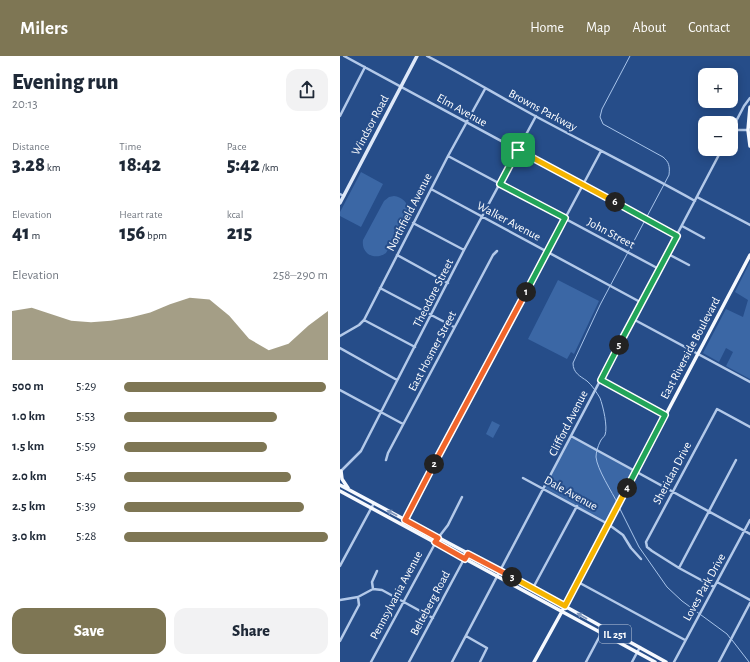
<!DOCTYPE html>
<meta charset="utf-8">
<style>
body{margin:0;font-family:"Alegreya Sans",sans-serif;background:#f2f2f3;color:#1f2937;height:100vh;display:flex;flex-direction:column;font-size:15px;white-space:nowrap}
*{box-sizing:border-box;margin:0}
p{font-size:13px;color:#747a83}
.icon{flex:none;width:22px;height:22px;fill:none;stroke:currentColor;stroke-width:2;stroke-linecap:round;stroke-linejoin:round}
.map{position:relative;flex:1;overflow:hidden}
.drawer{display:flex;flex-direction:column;background:#fff;width:340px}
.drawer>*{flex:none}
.tools{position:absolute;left:358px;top:12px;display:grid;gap:8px}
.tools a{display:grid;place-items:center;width:40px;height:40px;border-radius:8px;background:#fff;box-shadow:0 2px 10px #0003;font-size:20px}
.pin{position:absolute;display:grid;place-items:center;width:34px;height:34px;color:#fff;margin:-17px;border-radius:8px;box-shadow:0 2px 6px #0006}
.km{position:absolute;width:20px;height:20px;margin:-10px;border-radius:50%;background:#222;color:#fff;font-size:11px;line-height:20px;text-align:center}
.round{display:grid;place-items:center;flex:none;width:42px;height:42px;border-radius:12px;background:#f2f2f3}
.overview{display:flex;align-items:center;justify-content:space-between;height:68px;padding:0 12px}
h1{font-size:22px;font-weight:800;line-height:30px}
.figures{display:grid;grid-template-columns:repeat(3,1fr);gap:6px;height:68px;padding:4px 12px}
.figures div{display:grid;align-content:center}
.figures b{font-size:20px;font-weight:800}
.figures small{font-size:11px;font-weight:400}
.figures p{font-size:11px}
.chart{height:112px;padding:8px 12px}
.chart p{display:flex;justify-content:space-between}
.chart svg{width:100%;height:72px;margin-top:4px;fill:#7e7654;opacity:.7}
.cta{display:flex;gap:8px;margin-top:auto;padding:8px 12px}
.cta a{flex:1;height:46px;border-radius:12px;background:#7e7654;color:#fff;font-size:16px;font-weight:800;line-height:46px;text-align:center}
.cta a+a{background:#f2f2f3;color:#1f2937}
ul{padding:0 12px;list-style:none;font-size:13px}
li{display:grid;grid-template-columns:64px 48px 1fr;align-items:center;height:30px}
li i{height:10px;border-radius:5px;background:#7e7654}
header{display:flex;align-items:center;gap:24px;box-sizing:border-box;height:56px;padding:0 20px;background:#7e7654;color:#fff}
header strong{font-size:19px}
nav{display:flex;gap:22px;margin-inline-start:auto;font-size:14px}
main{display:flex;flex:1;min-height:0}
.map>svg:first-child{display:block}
.green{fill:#3b67a5}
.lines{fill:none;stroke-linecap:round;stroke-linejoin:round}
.stream{stroke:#a8c4ea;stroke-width:1}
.street{stroke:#b3c9e9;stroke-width:2.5}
.secondary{stroke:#dee8f8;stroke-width:3.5}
.primary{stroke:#f6f9fe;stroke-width:3.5}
.oneway{fill:#849abe}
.split-1-casing{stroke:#fff;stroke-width:8}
.split-2-casing{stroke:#fff;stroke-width:8}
.split-3-casing{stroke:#fff;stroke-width:8}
.split-4-casing{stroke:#fff;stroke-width:8}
.split-5-casing{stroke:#fff;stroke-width:8}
.split-6-casing{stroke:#fff;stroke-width:8}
.split-7-casing{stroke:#fff;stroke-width:8}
.split-1{stroke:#22a559;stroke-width:5}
.split-2{stroke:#f0652b;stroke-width:5}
.split-3{stroke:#f0652b;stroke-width:5}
.split-4{stroke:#f5b400;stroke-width:5}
.split-5{stroke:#22a559;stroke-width:5}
.split-6{stroke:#22a559;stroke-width:5}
.split-7{stroke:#f5b400;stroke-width:5}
.labels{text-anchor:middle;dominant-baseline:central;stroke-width:4;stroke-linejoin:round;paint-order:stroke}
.shield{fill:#264d89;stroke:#becadc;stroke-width:1}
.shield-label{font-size:11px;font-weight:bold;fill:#fff}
.street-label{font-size:12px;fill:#fff;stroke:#264d89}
</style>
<header>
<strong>Milers</strong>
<nav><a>Home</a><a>Map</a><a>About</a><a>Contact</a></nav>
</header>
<main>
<section class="drawer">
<div class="overview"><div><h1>Evening run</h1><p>20:13</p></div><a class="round"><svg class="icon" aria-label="share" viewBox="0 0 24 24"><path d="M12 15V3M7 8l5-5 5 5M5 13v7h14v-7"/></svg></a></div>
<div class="figures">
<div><p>Distance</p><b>3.28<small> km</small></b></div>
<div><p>Time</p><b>18:42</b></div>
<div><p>Pace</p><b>5:42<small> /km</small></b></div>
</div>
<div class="figures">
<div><p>Elevation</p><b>41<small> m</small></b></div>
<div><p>Heart rate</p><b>156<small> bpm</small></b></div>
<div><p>kcal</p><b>215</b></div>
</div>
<div class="chart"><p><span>Elevation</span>258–290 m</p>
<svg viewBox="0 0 160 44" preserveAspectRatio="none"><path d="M0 44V14L10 12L20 16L30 20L40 21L50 20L60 18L70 15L80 10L90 6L100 7L110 17L120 31L130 38L140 34L150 23L160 14V44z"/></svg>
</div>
<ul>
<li><b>500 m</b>5:29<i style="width:99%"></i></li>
<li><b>1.0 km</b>5:53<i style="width:75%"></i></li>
<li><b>1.5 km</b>5:59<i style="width:70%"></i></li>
<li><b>2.0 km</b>5:45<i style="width:82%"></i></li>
<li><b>2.5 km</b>5:39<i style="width:88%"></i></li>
<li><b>3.0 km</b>5:28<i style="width:100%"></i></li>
</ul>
<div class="cta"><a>Save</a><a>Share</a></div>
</section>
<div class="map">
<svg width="410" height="606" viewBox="0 0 410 606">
<rect width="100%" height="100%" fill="#264d89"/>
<!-- green -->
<path class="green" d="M21 116 43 128 21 171 0 160V156Z
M54 140C63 141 70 148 67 158 63 170 52 186 46 197 35 205 21 198 23 184L44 145 49 141Z
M410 206V323L386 310 393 296 386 292 379 306 363 297 386 253 403 261 408 244 395 236Z
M218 224 259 245 234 298 231 296 227 303 188 283Z
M152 365 160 369 153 382 146 378Z
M231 380 296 416 268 468 205 432Z"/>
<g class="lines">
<!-- stream -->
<path class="stream" d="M278 448C272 436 257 413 256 401 256 396 258 390 260 386 261 383 264 381 265 379 268 371 263 350 260 342 257 337 252 329 247 325 240 320 233 317 233 307L260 249 329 119C330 110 329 106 323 101L263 68 260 61 262 53 290 0
M279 451 299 491 327 531 342 545 387 578 390 582
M392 584 409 606"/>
<!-- street -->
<path class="street" d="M4 0 337 180
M87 0C124 19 160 41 197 61 249 89 303 116 355 145
M0 60 25 11
M391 75 404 50 410 42
M391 76 397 74H408
M108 100 319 213
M91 133 302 247
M0 138 4 140
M357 141 410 169
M73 167 124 194
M342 170 364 182
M328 198 349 209
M57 199 108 227
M40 232 114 271
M293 263 410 326
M24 264 75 291
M0 280 19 269 24 264 108 100 145 33
M0 292 57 324
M261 324 325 359
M0 334 63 368
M231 380 410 478
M46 404 48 397 153 199 157 195
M1 415 21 395 124 194 196 60
M183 422 268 468 283 479 291 492 301 503
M62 468 261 95
M0 510 34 447
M339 512 396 404
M238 526 345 584
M377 526 410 544
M374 531 339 512 312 495 307 491 306 486 377 353 410 371
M193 532 237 450
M33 533 42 534 93 562
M0 544 18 541
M126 580 147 592 140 606
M0 585 19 549 18 541 33 533 32 526 37 515
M31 606 98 482 108 469 122 441
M69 606 123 505 128 498
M112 606 382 93
M246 606 264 572
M292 606 300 591
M334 606 410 464
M379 606 410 547"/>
<!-- secondary -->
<path class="secondary" d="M0 147 77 0"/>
<!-- primary -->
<path class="primary" d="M410 51 408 74 410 90
M1 415 2 423 8 432
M0 429 161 515 326 606
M0 435 315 606
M194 606 225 550 410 199"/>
</g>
<!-- one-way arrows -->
<defs><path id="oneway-solid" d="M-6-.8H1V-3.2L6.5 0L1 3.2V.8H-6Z"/></defs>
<g class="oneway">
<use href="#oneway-solid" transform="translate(52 457) rotate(-152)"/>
<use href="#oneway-solid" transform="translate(242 560) rotate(-150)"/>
</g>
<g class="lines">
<defs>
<path id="split-1" d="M178 94 160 128 225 162 186 236"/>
<path id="split-2" d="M94 408 186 236"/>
<path id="split-3" d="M94 408 65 464 98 482 95 486 125 503 128 498 172 521"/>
<path id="split-4" d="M172 521 225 550 287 432"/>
<path id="split-5" d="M279 289 261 324 325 359 287 432"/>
<path id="split-6" d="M275 146 337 180 279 289"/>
<path id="split-7" d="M178 94 275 146"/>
</defs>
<!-- split-1 casing -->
<use href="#split-1" class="split-1-casing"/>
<!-- split-2 casing -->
<use href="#split-2" class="split-2-casing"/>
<!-- split-3 casing -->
<use href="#split-3" class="split-3-casing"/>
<!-- split-4 casing -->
<use href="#split-4" class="split-4-casing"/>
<!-- split-5 casing -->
<use href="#split-5" class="split-5-casing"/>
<!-- split-6 casing -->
<use href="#split-6" class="split-6-casing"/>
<!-- split-7 casing -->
<use href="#split-7" class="split-7-casing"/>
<!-- split-1 -->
<use href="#split-1" class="split-1"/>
<!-- split-2 -->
<use href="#split-2" class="split-2"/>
<!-- split-3 -->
<use href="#split-3" class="split-3"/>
<!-- split-4 -->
<use href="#split-4" class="split-4"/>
<!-- split-5 -->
<use href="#split-5" class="split-5"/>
<!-- split-6 -->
<use href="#split-6" class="split-6"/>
<!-- split-7 -->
<use href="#split-7" class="split-7"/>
</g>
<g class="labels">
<!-- shield labels -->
<rect class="shield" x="259" y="569" width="32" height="18" rx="3"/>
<g class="shield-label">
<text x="275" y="578">IL 251</text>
</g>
<!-- street labels -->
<g class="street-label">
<text transform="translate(122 54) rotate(29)">Elm Avenue</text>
<text transform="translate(203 54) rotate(28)">Browns Parkway</text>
<text transform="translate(30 69) rotate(-62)">Windsor Road</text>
<text transform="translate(69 156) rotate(-63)">Northfield Avenue</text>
<text transform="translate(169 165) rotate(28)">Walker Avenue</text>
<text transform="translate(271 177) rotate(28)">John Street</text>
<text transform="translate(93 237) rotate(-63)">Theodore Street</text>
<text transform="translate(350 292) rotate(-62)">East Riverside Boulevard</text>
<text transform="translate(92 295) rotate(-62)">East Hosmer Street</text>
<text transform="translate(228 367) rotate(-63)">Clifford Avenue</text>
<text transform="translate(332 417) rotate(-62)">Sheridan Drive</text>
<text transform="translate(231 437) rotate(29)">Dale Avenue</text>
<text transform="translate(364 531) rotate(-61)">Loves Park Drive</text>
<text transform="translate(56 539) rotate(-62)">Pennsylvania Avenue</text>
<text transform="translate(90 547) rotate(-62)">Belteberg Road</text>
</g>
</g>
</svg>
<div class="tools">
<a>+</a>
<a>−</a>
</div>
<div class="pin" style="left:178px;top:94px;background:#1e9e55"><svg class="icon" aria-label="arrive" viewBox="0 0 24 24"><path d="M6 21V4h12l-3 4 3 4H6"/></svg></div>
<b class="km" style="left:186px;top:236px">1</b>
<b class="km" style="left:94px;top:408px">2</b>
<b class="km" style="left:172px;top:521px">3</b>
<b class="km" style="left:287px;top:432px">4</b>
<b class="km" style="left:279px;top:289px">5</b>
<b class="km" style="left:275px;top:146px">6</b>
</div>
</main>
